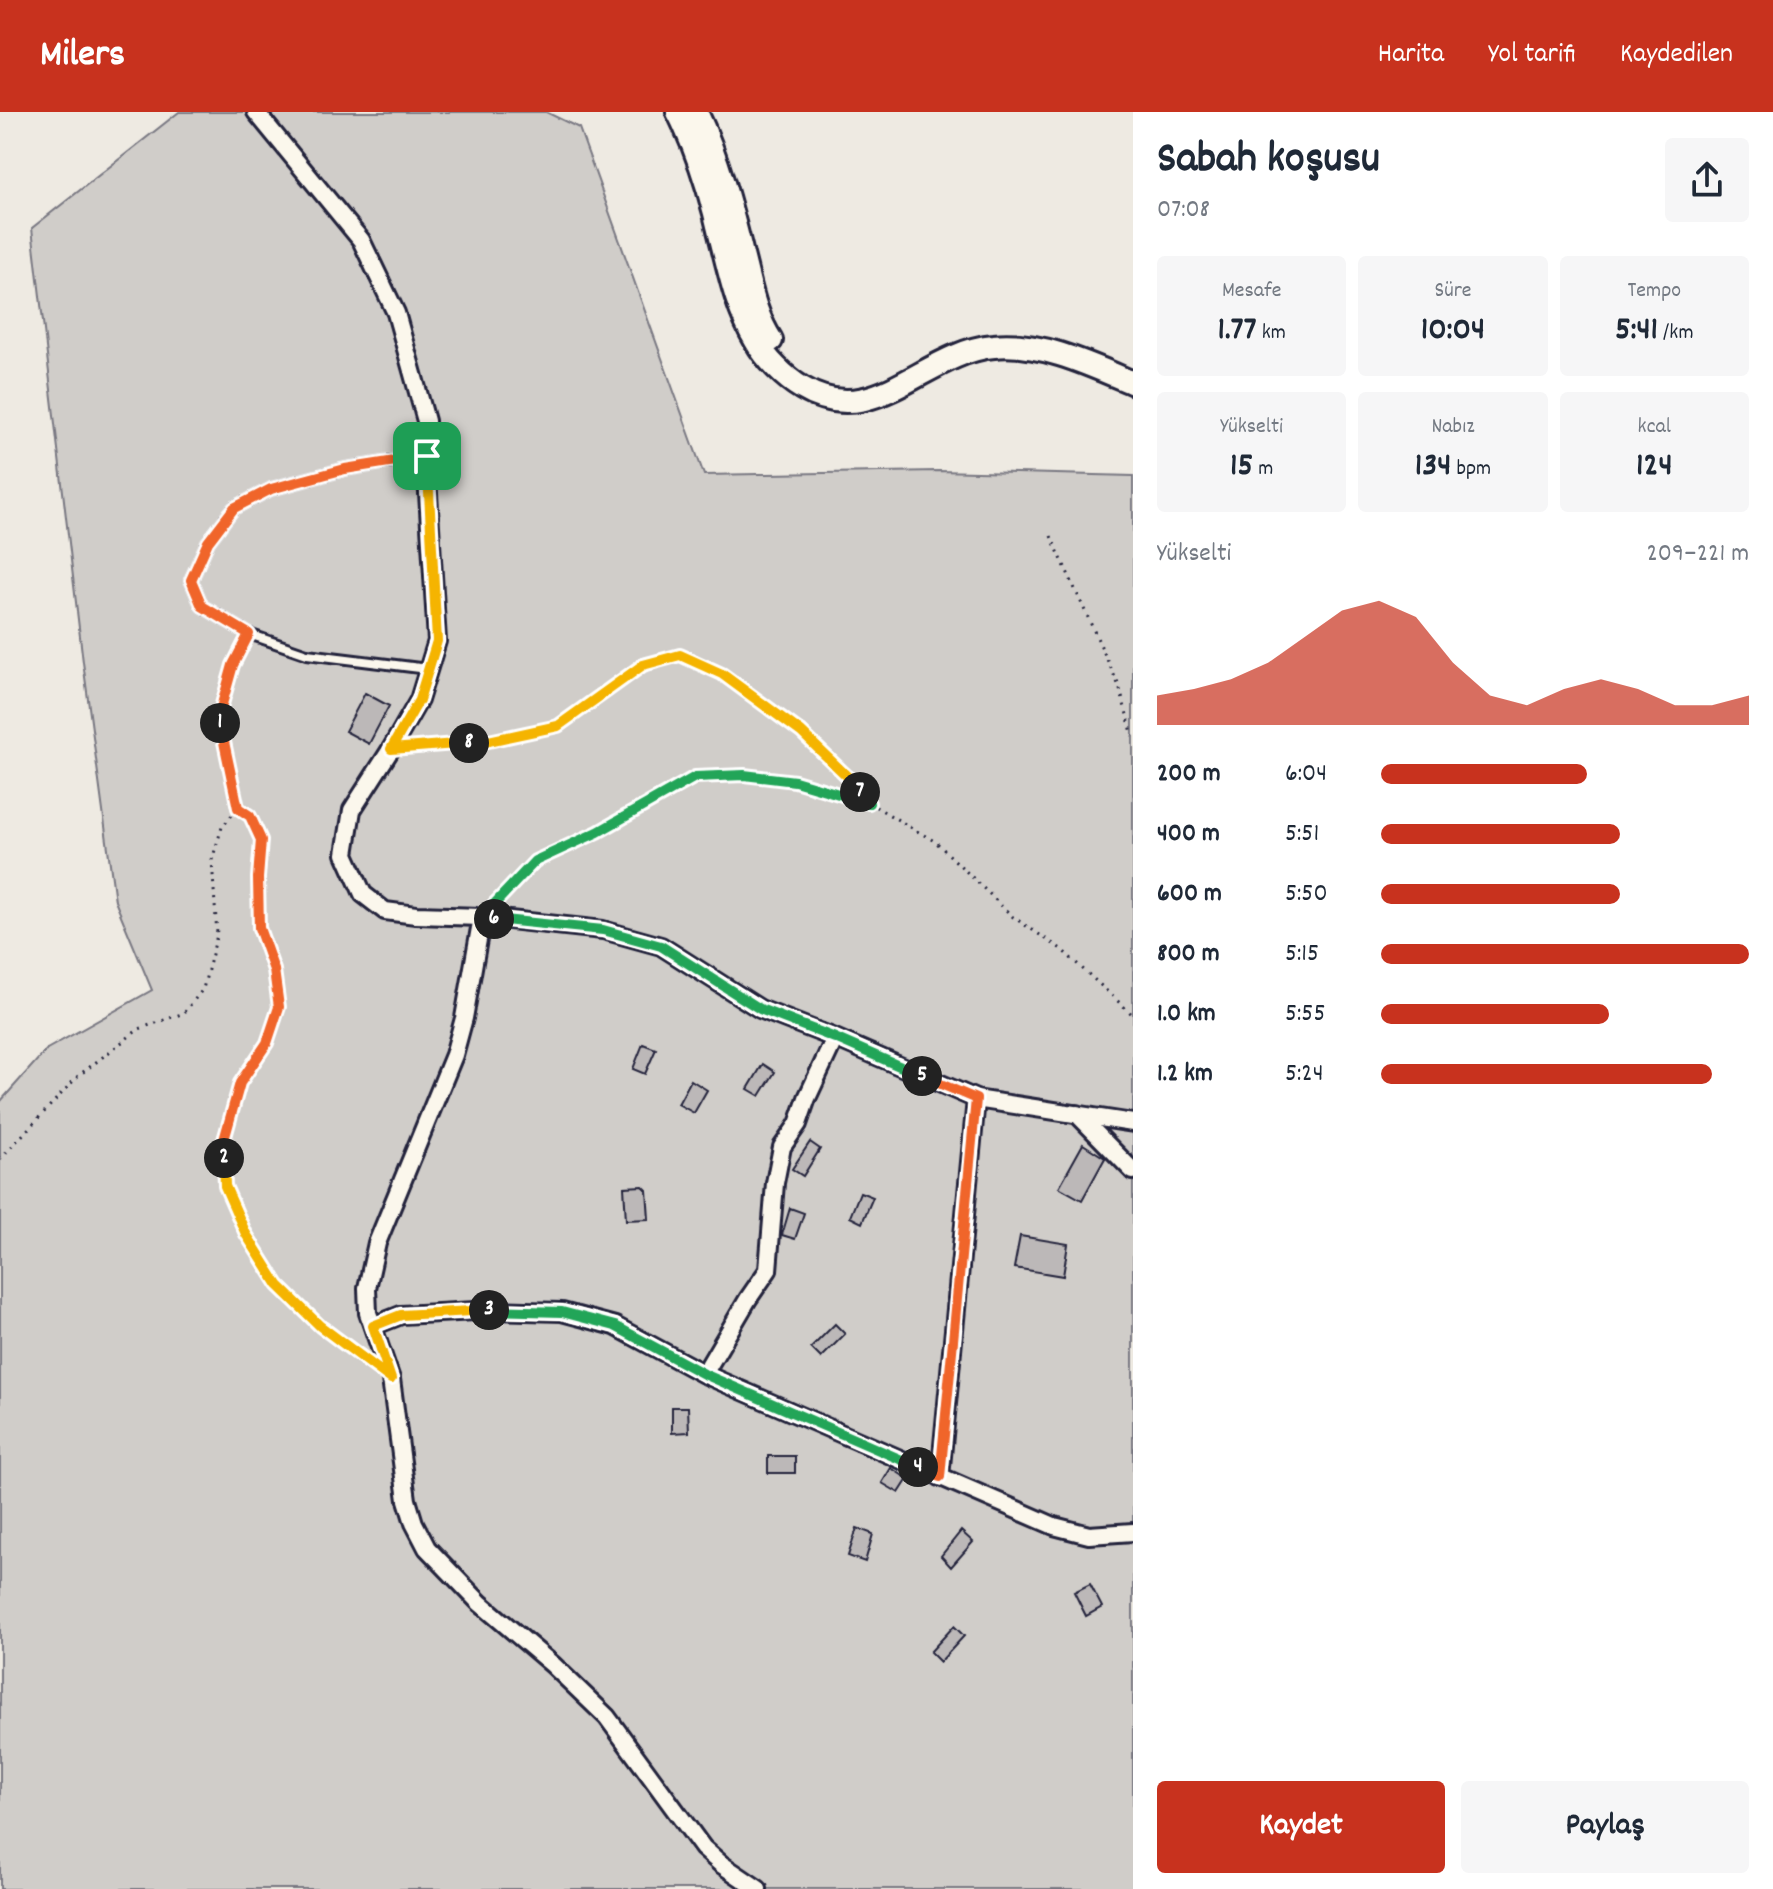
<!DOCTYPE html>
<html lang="tr">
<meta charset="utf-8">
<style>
body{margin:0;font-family:Dekko,sans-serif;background:#f6f6f7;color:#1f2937;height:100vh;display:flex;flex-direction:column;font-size:30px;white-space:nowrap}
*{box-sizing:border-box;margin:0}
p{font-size:26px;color:#747a83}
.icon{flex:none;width:44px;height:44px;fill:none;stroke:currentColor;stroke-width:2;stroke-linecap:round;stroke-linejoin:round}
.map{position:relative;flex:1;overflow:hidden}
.drawer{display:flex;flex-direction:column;background:#fff;width:640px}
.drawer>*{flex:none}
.pin{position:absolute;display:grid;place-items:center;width:68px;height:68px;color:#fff;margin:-34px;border-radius:16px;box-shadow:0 4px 12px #0006}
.km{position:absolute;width:40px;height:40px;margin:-20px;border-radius:50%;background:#222;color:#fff;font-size:22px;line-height:40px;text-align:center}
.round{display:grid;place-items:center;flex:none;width:84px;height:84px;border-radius:8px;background:#f6f6f7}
.overview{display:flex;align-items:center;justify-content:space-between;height:136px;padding:0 24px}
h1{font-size:44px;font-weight:700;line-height:60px}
.figures{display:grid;grid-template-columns:repeat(3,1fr);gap:12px;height:136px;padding:8px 24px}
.figures div{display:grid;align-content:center;border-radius:8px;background:#f6f6f7;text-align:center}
.figures b{font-size:34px;font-weight:700}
.figures small{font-size:22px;font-weight:400}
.figures p{font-size:22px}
.chart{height:224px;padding:16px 24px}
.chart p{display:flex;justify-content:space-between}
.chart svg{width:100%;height:144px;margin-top:8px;fill:#c8321e;opacity:.7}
.button{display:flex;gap:16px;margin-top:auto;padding:16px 24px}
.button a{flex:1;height:92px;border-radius:8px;background:#c8321e;color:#fff;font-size:32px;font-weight:700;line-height:92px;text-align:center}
.button a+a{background:#f6f6f7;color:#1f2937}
ul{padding:0 24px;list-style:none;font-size:26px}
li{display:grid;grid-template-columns:128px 96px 1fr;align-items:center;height:60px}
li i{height:20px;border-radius:10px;background:#c8321e}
header{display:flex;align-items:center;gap:48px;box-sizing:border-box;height:112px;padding:0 40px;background:#c8321e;color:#fff}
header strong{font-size:38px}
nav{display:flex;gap:44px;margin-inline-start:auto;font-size:28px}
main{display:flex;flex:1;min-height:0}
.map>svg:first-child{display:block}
.green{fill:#d0cdc9;stroke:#797882;stroke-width:2}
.building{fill:#bcb8b8;stroke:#22223b;stroke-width:2}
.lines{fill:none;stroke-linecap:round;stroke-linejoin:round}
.lane-casing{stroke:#22223b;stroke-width:14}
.street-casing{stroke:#22223b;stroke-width:22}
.secondary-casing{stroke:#22223b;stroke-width:28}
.path{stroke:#22223b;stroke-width:3;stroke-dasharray:2 6;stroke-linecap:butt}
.lane{stroke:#fbf7ec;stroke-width:8}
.street{stroke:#fbf7ec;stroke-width:16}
.secondary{stroke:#fbf7ec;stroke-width:22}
.split-1-casing{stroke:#fff;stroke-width:16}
.split-2-casing{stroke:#fff;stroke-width:16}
.split-3-casing{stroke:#fff;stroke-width:16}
.split-4-casing{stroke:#fff;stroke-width:16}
.split-5-casing{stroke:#fff;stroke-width:16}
.split-6-casing{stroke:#fff;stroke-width:16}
.split-7-casing{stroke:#fff;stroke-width:16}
.split-8-casing{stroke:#fff;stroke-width:16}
.split-9-casing{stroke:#fff;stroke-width:16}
.split-1{stroke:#f0652b;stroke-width:10}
.split-2{stroke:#f0652b;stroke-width:10}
.split-3{stroke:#f5b400;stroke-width:10}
.split-4{stroke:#22a559;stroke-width:10}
.split-5{stroke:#f0652b;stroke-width:10}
.split-6{stroke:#22a559;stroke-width:10}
.split-7{stroke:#22a559;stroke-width:10}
.split-8{stroke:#f5b400;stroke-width:10}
.split-9{stroke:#f5b400;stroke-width:10}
</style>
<header>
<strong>Milers</strong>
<nav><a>Harita</a><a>Yol tarifi</a><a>Kaydedilen</a></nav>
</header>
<main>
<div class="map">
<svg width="1133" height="1777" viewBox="0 0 1133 1777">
<rect width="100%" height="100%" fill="#eeeae2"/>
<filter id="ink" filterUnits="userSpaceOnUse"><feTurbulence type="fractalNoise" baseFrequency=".0125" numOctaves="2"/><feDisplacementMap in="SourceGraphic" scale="16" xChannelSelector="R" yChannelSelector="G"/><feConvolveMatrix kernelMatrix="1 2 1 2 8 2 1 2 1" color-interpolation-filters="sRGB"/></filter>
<g filter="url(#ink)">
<!-- green -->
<path class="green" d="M179 0H546L579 16 704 363 938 359 1133 364V1777H0V990L47 937 152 878 115 789 83 550 32 116Z"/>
<!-- building -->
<path class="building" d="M365 581 389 594 369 632 345 619Z
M643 932 656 937 645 962 633 957Z
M763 952 775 960 760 984 748 977Z
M691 968 707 978 694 1001 678 992Z
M810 1030 820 1037 803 1064 792 1057Z
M1083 1032 1105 1046 1082 1088 1059 1075Z
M643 1074 647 1078 649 1107 626 1108 624 1075Z
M860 1080 873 1085 862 1111 850 1105Z
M790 1096 804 1101 795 1127 782 1123Z
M1020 1124 1068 1132 1063 1164 1014 1156Z
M835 1212 845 1222 821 1246 811 1236Z
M672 1295H688L689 1320 672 1321Z
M768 1344H795V1361H768Z
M891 1356 908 1367 899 1381 882 1371Z
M857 1416 873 1422 865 1450 848 1444Z
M961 1419 973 1430 951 1455 941 1444Z
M1090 1472 1102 1495 1086 1504 1074 1480Z
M954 1514 964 1524 940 1550 930 1540Z"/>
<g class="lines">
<defs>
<path id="lane" d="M426 344 345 357 271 377 234 396 208 430 191 468 202 494 249 522 307 542 428 557"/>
<path id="street" d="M256 0 361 128 396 201 426 309 427 365 437 529 419 588 391 637 352 698 345 742 363 782 385 799 416 803 482 805 603 818 661 834 760 897 835 926 976 987 1133 1011
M482 805 464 906 454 943 377 1131 367 1176 368 1201 391 1267 407 1388 414 1411 427 1436 480 1491 553 1553 607 1605 703 1736 721 1752 758 1777
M1077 1002 1133 1059
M373 1214 401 1203 494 1198 562 1200 615 1214 704 1262 1054 1414 1089 1423 1133 1420
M704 1262 748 1187 768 1158 775 1071 782 1035 798 1012 807 986 835 926
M940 1365 976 987"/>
<path id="secondary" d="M678 0C684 10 688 22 693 33 705 63 714 95 721 126 730 161 737 197 756 229 766 247 785 266 802 276 874 320 924 240 994 234 1040 229 1091 253 1133 271
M696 0C718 46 731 97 743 147 750 174 755 204 771 228"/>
</defs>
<!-- lane casing -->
<use href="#lane" class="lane-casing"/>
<!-- street casing -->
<use href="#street" class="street-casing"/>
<!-- secondary casing -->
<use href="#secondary" class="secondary-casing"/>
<!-- path -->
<path class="path" d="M1051 424 1119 574 1133 624
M411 636 484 630 558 614 643 553 680 543 722 562 801 620 850 667 867 689
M238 696 250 704 261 728 258 766 259 816 274 858 279 895 267 931 240 971 224 1028 225 1074 246 1122 278 1173 320 1214 369 1251
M495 791 535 749 598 720 695 665 744 663 795 669 869 691 936 730 1013 805 1061 837 1133 903
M0 1047 78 964 139 917 184 901 203 877 217 823 212 748 222 715 238 696 219 603 233 553 245 530"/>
<!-- lane -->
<use href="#lane" class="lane"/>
<!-- street -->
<use href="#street" class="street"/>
<!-- secondary -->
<use href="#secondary" class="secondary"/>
</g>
</g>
<g class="lines" filter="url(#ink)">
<defs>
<path id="split-1" d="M220 611 219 603 233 553 249 522 202 494 191 468 208 430 234 396 271 377 345 357 427 344"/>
<path id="split-2" d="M220 611 238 696 250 704 261 728 258 766 259 816 274 858 279 895 267 931 240 971 224 1028V1046"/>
<path id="split-3" d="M224 1046 225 1074 246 1122 278 1173 320 1214 391 1267 373 1214 401 1203 489 1198"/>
<path id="split-4" d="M489 1198 562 1200 615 1214 704 1262 918 1355"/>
<path id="split-5" d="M918 1355 940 1365 976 987 922 964"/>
<path id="split-6" d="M494 807 603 818 661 834 760 897 835 926 922 964"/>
<path id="split-7" d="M494 807 482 805 535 749 598 720 695 665 744 663 795 669 869 691 860 680"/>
<path id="split-8" d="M469 631 484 630 558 614 643 553 680 543 722 562 801 620 850 667 860 680"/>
<path id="split-9" d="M427 344 437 529 419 588 391 637 469 631"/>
</defs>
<!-- split-1 casing -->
<use href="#split-1" class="split-1-casing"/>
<!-- split-2 casing -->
<use href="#split-2" class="split-2-casing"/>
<!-- split-3 casing -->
<use href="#split-3" class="split-3-casing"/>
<!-- split-4 casing -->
<use href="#split-4" class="split-4-casing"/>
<!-- split-5 casing -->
<use href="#split-5" class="split-5-casing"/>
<!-- split-6 casing -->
<use href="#split-6" class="split-6-casing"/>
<!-- split-7 casing -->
<use href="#split-7" class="split-7-casing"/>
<!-- split-8 casing -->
<use href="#split-8" class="split-8-casing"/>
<!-- split-9 casing -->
<use href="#split-9" class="split-9-casing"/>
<!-- split-1 -->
<use href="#split-1" class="split-1"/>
<!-- split-2 -->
<use href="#split-2" class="split-2"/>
<!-- split-3 -->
<use href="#split-3" class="split-3"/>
<!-- split-4 -->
<use href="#split-4" class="split-4"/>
<!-- split-5 -->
<use href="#split-5" class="split-5"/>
<!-- split-6 -->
<use href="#split-6" class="split-6"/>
<!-- split-7 -->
<use href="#split-7" class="split-7"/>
<!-- split-8 -->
<use href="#split-8" class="split-8"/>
<!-- split-9 -->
<use href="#split-9" class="split-9"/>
</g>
</svg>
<div class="pin" style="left:427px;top:344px;background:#1e9e55"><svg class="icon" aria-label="arrive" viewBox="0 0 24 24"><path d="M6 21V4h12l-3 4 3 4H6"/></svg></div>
<b class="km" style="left:220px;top:611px">1</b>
<b class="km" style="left:224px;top:1046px">2</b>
<b class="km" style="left:489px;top:1198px">3</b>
<b class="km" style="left:918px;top:1355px">4</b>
<b class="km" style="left:922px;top:964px">5</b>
<b class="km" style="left:494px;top:807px">6</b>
<b class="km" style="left:860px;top:680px">7</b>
<b class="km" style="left:469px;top:631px">8</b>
</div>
<section class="drawer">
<div class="overview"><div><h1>Sabah koşusu</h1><p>07:08</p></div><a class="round"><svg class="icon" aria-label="share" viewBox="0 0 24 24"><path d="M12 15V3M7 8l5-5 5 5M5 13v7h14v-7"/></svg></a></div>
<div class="figures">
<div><p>Mesafe</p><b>1.77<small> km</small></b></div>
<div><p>Süre</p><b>10:04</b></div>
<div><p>Tempo</p><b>5:41<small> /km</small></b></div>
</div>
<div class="figures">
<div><p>Yükselti</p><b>15<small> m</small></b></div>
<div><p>Nabız</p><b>134<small> bpm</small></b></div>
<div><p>kcal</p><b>124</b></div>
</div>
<div class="chart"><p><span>Yükselti</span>209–221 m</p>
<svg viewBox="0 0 160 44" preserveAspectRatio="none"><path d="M0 44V35L10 33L20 30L30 25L40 17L50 9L60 6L70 11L80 25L90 35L100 38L110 33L120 30L130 33L140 38L150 38L160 35V44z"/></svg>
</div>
<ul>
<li><b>200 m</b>6:04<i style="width:56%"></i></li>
<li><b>400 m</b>5:51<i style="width:65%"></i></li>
<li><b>600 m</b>5:50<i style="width:65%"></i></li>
<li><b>800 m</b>5:15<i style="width:100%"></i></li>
<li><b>1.0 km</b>5:55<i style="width:62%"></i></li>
<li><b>1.2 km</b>5:24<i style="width:90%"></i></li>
</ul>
<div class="button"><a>Kaydet</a><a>Paylaş</a></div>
</section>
</main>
